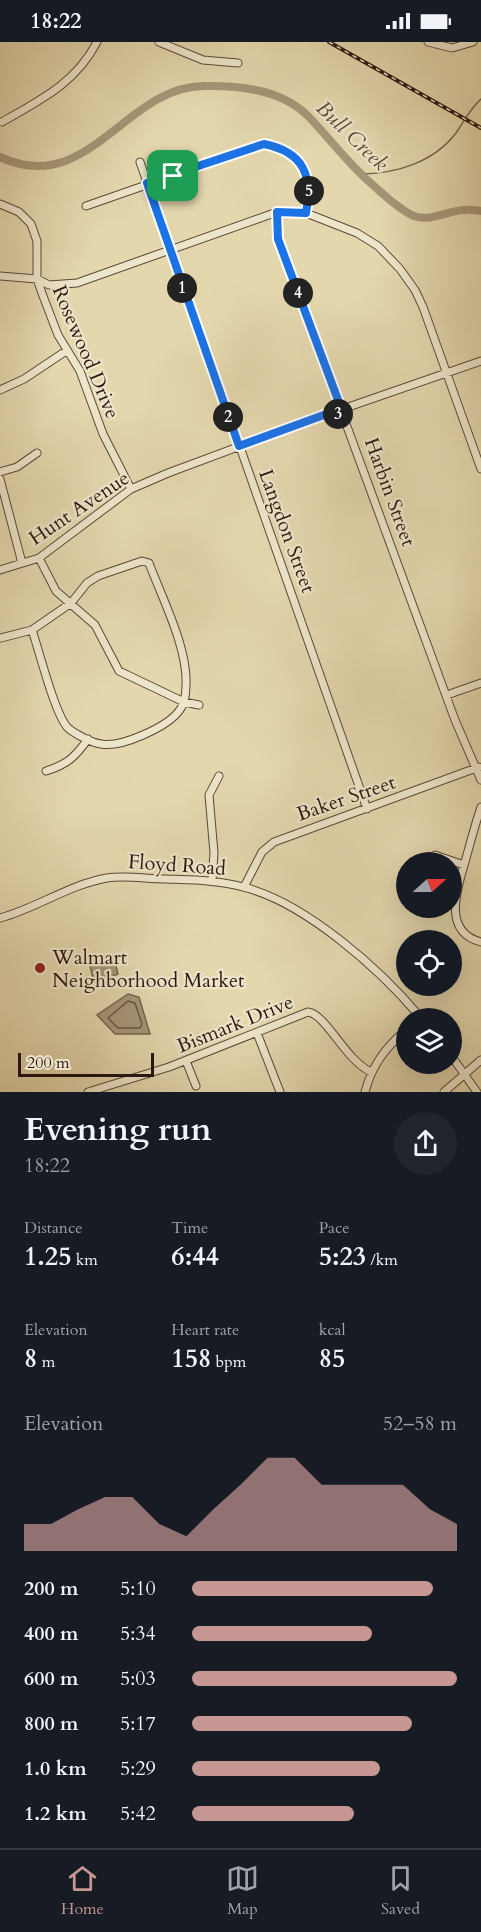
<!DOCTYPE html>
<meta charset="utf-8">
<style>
body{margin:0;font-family:Cardo,serif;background:#20242c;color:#f1f3f6;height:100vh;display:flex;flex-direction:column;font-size:22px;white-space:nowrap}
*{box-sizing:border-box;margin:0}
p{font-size:20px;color:#9ea1a6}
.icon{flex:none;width:33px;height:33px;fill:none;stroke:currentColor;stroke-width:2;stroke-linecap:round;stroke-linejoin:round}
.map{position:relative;height:1050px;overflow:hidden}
.panel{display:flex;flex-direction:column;background:#171b24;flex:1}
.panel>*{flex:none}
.needle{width:39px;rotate:69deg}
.fabs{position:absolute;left:396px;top:810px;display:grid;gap:12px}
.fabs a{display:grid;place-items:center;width:66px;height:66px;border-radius:50%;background:#171b24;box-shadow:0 6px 24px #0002;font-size:30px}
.scale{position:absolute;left:18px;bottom:15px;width:136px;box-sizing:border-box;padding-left:6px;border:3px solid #2c1810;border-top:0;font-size:16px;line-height:21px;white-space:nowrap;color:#2c1810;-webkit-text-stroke:4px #ede5ca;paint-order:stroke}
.pin{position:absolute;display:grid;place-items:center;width:51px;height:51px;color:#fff;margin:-26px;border-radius:12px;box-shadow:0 3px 9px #0006}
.km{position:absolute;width:30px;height:30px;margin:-15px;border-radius:50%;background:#222;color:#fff;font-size:16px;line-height:30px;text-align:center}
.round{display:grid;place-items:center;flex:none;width:63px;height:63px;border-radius:32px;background:#20242c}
.overview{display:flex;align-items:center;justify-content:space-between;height:102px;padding:0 24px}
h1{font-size:33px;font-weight:700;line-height:45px}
.figures{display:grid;grid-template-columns:repeat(3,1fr);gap:9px;height:102px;padding:6px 24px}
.figures div{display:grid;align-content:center}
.figures b{font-size:26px;font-weight:700}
.figures small{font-size:16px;font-weight:400}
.figures p{font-size:16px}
.chart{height:168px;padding:12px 24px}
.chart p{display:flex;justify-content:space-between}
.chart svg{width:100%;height:108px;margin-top:6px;fill:#c59692;opacity:.7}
ul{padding:0 24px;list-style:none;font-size:20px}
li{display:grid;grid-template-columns:96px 72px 1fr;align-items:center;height:45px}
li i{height:15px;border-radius:8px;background:#c59692}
.status{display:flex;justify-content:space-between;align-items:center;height:42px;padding:0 30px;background:#171b24;direction:ltr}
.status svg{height:16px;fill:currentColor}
.menu{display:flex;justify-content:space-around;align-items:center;height:84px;border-top:2px solid #363941;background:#171b24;font-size:16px;color:#9ea1a6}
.menu a{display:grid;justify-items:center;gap:3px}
.menu .active{color:#c59692}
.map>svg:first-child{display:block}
.water{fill:#a59678;stroke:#75644e;stroke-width:1.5}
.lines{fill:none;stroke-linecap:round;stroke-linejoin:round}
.shore{stroke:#685744;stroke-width:1.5}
.stream{stroke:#75644e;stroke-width:1.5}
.river{stroke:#a59678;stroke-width:8}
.minor-casing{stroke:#5a4838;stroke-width:9}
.minor{stroke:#ede5ca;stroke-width:7}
.rail-casing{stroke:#2c1810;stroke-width:4}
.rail{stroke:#ede5ca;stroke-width:1.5;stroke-dasharray:4.5;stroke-linecap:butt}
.route-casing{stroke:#fff;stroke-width:12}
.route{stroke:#1a73e8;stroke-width:8}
.poi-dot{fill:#8f2418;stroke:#ede5ca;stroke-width:2}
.labels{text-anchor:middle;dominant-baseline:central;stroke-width:4.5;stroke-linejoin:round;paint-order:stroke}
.street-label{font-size:20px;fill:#2c1810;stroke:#ede5ca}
.poi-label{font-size:20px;fill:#2c1810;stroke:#ede5ca;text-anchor:start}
.water-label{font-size:21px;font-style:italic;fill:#5c4a3a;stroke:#ede5ca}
</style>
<div class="status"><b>18:22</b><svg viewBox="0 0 49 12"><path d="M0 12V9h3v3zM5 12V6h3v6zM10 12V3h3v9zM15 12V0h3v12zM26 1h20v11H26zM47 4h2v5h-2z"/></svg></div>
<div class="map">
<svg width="481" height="1050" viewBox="0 0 481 1050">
<rect width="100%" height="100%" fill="#e4d7ae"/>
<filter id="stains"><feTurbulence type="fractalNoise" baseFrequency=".00333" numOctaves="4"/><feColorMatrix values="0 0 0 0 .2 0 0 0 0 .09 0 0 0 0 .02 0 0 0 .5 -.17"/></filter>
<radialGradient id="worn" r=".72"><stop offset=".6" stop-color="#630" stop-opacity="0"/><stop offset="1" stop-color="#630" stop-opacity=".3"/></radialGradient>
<!-- water -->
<path class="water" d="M113 913 118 932 94 941 89 919Z
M128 952 139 955 150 992H115L97 973Z"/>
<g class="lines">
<!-- shore -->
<path class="shore" d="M128 959 135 961 142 982 140 986H118L108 976Z"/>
<!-- stream -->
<path class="stream" d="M360 132C396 132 434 120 456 91 464 79 470 67 481 57"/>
<!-- river -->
<path class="river" d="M0 115C88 156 125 45 203 44 239 43 282 47 309 75 331 98 349 123 374 144 385 154 400 168 414 174 430 180 448 169 463 168 469 167 475 168 481 169"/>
<defs>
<path id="minor" d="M159 0 203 18 238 21
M428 0 452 6 473 0
M2 80C40 58 76 41 97 0
M140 120 367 767
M0 162 19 170 31 182 37 199V237L43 254 58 293 80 329 103 392 131 447
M86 164 264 102C304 110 313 135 306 171
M277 170 278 197 455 678 481 738
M0 234 37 237 49 243 77 241 277 170 306 171 357 191 378 204 400 227 415 248 423 265 481 427
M0 348 24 337 66 309
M0 430 17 425 37 411
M0 437 22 521
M39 516 56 549 95 583 119 629 184 660 199 663
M0 528 39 516 131 447 168 431 305 380 481 319
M1 596 32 588 71 561 87 541 98 534 142 519 149 521C162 556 188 606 186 643 186 652 185 662 179 669 167 685 121 706 101 702 92 701 75 692 68 686 55 673 39 608 32 588
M447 653 481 641
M46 729C68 722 75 715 88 697
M481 765C475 783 470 802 465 820 457 847 442 890 481 900
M435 813 464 823
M212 839 214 811 209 753 219 734
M244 845 262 810 274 800 479 725
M0 876C37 866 68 843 107 836 125 833 147 837 166 837 192 838 218 838 243 845 305 860 381 928 421 976
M257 991 280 1050
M452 1015 477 1050
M186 1019 196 1044
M88 1050 169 1025 308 970C326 972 345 1018 371 1030
M365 1050C372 1023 386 1005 406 988
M444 1050 481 1018"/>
</defs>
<!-- minor casing -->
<use href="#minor" class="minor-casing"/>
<!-- minor -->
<use href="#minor" class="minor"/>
<defs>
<path id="rail" d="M329 0 481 86"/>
</defs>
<!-- rail casing -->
<use href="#rail" class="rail-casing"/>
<!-- rail -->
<use href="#rail" class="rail"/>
</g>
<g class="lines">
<defs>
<path id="route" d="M264 102C304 110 313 134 306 171L277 170 278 197 344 374 332 370 239 404 147 141Z"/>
</defs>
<!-- route casing -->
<use href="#route" class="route-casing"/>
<!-- route -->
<use href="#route" class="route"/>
</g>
<!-- markers -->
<circle class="poi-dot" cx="40" cy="926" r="6"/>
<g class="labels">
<!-- street labels -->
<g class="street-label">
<text transform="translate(86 310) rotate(67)">Rosewood Drive</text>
<text transform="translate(390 450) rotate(70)">Harbin Street</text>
<text transform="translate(79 466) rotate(-34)">Hunt Avenue</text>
<text transform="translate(287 489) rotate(70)">Langdon Street</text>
<text transform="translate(346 756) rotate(-19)">Baker Street</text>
<text transform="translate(177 823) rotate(4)">Floyd Road</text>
<text transform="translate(235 982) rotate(-22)">Bismark Drive</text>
</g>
<!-- poi labels -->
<g class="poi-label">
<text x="52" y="915">Walmart<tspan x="52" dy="23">Neighborhood Market</tspan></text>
</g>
<!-- water labels -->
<g class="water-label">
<text transform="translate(352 94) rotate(44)">Bull Creek</text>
</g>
</g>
<rect width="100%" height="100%" filter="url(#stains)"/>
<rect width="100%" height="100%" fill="url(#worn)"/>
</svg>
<div class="fabs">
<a><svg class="needle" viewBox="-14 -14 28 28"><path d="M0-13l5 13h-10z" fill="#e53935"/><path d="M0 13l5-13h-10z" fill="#9ea1a6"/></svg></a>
<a><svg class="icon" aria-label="locate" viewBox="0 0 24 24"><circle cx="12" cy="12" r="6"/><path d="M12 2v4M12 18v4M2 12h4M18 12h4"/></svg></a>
<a><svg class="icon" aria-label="layers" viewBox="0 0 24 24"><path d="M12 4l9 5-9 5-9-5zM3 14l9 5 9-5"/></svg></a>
</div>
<div class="scale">200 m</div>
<div class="pin" style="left:173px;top:134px;background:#1e9e55"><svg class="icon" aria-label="arrive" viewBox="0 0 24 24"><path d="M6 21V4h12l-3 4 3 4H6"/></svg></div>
<b class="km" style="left:182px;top:246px">1</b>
<b class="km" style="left:228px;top:375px">2</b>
<b class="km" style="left:338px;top:372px">3</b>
<b class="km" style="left:298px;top:251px">4</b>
<b class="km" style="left:309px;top:149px">5</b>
</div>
<section class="panel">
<div class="overview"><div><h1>Evening run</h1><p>18:22</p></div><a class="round"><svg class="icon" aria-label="share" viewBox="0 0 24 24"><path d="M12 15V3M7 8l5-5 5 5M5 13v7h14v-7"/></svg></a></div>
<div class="figures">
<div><p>Distance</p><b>1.25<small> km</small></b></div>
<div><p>Time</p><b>6:44</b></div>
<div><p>Pace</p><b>5:23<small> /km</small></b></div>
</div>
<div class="figures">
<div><p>Elevation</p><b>8<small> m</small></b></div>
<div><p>Heart rate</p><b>158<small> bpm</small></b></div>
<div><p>kcal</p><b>85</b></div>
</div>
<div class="chart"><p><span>Elevation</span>52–58 m</p>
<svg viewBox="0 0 160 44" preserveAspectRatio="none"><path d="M0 44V33L10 33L20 27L30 22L40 22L50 33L60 38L70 27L80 17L90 6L100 6L110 17L120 17L130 17L140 17L150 27L160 33V44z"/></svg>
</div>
<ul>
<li><b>200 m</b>5:10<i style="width:91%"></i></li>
<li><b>400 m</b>5:34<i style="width:68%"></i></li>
<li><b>600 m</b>5:03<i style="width:100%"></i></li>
<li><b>800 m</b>5:17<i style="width:83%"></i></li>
<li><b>1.0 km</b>5:29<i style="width:71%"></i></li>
<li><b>1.2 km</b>5:42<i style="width:61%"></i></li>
</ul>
</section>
<nav class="menu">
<a class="active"><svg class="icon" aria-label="home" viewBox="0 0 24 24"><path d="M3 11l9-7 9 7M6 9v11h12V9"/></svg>Home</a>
<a><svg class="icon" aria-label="map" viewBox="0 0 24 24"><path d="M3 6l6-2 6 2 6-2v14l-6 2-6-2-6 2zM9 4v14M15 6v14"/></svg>Map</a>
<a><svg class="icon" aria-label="saved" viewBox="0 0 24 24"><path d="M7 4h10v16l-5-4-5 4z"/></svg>Saved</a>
</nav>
